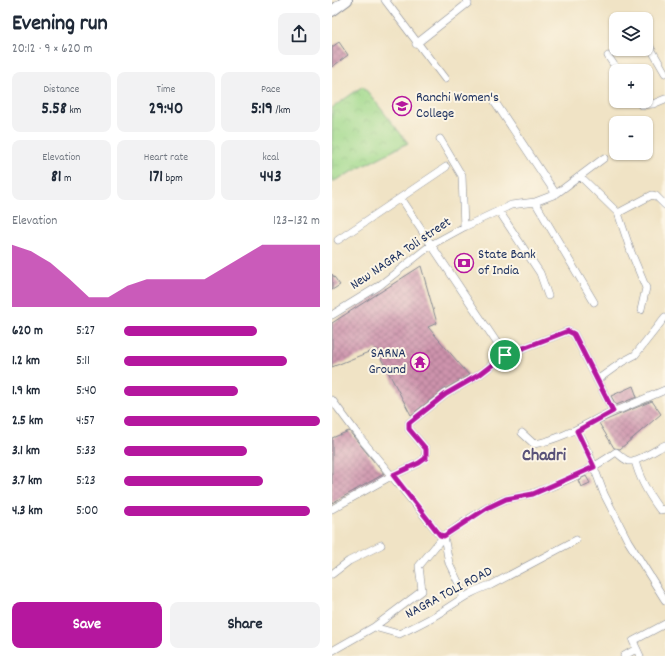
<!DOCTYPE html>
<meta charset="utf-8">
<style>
body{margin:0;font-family:Dekko,sans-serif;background:#f2f2f3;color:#1f2937;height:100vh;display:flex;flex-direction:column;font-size:15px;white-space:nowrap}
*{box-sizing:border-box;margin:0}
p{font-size:13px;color:#747a83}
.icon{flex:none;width:22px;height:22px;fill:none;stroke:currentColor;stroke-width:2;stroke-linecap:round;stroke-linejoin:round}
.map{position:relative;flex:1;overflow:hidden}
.details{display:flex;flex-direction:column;background:#fff;width:332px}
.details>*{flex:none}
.buttons{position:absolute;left:277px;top:12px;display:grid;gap:8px}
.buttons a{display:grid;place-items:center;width:44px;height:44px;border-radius:8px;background:#fff;box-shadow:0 1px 3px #0004;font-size:20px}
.pin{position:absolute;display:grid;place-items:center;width:34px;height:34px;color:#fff;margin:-17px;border:2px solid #fff;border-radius:50%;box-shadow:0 1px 4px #0007}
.round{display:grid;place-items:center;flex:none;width:42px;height:42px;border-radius:8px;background:#f2f2f3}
.head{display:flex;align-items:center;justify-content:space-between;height:68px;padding:0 12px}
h1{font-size:22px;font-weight:700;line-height:30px}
.figures{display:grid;grid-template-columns:repeat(3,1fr);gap:6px;height:68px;padding:4px 12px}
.figures div{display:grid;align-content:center;border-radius:8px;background:#f2f2f3;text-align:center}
.figures b{font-size:17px;font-weight:700}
.figures small{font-size:11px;font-weight:400}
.figures p{font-size:11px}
.chart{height:112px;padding:8px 12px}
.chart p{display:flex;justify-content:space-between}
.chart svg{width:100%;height:72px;margin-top:4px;fill:#b5179e;opacity:.7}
.button{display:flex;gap:8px;margin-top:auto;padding:8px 12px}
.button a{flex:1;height:46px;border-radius:8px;background:#b5179e;color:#fff;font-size:16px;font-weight:700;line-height:46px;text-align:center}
.button a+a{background:#f2f2f3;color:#1f2937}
ul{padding:0 12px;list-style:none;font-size:13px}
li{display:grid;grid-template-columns:64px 48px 1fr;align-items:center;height:30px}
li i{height:10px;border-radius:5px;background:#b5179e}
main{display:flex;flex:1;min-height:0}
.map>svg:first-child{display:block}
.park{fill:url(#park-crowns);stroke:#5e8475}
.building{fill:url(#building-cross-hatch)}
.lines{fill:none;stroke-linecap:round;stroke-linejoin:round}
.street-casing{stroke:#868992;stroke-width:8}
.secondary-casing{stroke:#868992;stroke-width:12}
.street{stroke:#fff;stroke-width:7}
.secondary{stroke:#fff;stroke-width:10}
.route-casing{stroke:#fff;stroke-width:8}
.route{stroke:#b5179e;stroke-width:5}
.labels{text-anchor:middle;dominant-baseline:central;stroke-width:4;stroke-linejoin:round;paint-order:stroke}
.poi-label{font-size:14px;fill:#1b2f5e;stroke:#fcf5e5;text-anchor:start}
.street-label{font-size:14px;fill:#1b2f5e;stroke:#fcf5e5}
.district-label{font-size:18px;font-weight:bold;fill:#595279;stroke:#fcf5e5}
</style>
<main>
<section class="details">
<div class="head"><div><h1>Evening run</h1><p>20:12 · 9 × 620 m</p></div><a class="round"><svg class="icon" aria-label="share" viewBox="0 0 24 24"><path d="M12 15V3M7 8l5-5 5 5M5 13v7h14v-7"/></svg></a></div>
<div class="figures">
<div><p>Distance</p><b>5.58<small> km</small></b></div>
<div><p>Time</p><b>29:40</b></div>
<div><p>Pace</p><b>5:19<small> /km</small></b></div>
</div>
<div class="figures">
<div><p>Elevation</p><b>81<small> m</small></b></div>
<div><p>Heart rate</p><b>171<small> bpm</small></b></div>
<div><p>kcal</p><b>443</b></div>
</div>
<div class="chart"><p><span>Elevation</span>123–132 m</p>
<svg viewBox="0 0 160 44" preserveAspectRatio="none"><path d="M0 44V6L10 10L20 17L30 27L40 38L50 38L60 31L70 27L80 27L90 27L100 27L110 20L120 13L130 6L140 6L150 6L160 6V44z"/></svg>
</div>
<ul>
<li><b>620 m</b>5:27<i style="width:68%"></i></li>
<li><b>1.2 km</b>5:11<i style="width:83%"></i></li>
<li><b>1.9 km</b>5:40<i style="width:58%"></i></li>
<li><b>2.5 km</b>4:57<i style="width:100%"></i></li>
<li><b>3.1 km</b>5:33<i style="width:63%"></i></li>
<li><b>3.7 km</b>5:23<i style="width:71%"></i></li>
<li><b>4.3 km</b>5:00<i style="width:95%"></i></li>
</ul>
<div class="button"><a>Save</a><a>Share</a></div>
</section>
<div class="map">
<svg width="333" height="656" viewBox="0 0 333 656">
<defs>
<pattern id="park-crowns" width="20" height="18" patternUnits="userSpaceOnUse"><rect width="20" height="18" fill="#a0d98c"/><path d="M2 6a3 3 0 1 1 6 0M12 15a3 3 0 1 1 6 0" fill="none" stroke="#89bb7b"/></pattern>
<pattern id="building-cross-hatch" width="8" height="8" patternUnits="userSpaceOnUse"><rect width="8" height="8" fill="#cd93ac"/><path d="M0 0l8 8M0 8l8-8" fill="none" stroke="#a6788f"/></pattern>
</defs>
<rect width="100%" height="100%" fill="#fcf5e5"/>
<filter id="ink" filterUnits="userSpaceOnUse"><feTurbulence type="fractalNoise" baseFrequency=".025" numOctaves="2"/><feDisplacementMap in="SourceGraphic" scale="8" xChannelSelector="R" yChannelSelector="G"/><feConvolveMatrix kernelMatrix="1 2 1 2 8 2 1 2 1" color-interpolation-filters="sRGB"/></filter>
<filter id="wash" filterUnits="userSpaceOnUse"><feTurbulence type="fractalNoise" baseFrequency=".012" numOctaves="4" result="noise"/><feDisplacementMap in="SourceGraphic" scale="16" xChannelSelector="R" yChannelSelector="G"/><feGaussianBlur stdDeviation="0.9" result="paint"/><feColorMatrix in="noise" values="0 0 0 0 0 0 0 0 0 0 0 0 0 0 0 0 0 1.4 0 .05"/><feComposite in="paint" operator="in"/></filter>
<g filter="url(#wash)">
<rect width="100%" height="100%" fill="#f0e3c5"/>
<!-- park -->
<path class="park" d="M31 86 76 143 0 182V108Z"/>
<g id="blocks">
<!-- building -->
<path class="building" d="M7 42 16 55 0 67V47Z
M89 266 105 323 96 327 137 375 111 390 79 415 44 349 0 367V323Z
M0 274 8 285 0 290Z
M301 386 305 397 284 405 279 396Z
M320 401 329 414 288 449 282 448 267 423Z
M17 431 52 474 0 503V438Z
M254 476 258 483 249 487 246 480Z"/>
</g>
</g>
<g filter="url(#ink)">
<use href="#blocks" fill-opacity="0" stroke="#868992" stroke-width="1"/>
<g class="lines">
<defs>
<path id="street" d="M53 0 113 79
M84 44 136 3 134 0
M318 47 333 73
M276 56 286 71
M307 101 309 105 321 104 333 99
M163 102 224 194
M108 139 130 176 132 227
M248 176 286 213 299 252 314 288 309 310
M203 202 262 302
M167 211 208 273 216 296
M286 213 320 195 324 196 333 205
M6 240 114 167
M0 315 47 286 99 245 132 227 179 205 203 202 224 194 272 158
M173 355 236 331 242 334 281 411C255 423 231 439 202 444L190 433
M265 380 290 362 303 355 333 317
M0 400 26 435 108 535 112 536 87 566 90 591 42 627
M281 411 289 409 333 390
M245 431 257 454 272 494 296 541 333 600
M303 460C307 479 317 495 328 510L333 509
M0 509 61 475 87 463 93 458 94 449 77 429V423L114 394 147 375 173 355 68 198
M0 574 17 561 49 545
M130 598 129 588 117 563 112 536C131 523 151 508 172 500 182 496 193 497 202 493 230 483 260 470 284 452 288 455 292 460 297 461 306 462 325 449 333 445
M0 651 42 627 67 634C78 629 88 624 99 618 119 607 137 591 159 585L244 540
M292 656 304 649
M308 656 301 641 333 624"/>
<path id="secondary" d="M0 11 15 0"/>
</defs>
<!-- street casing -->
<use href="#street" class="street-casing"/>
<!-- secondary casing -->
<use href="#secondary" class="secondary-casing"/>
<!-- street -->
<use href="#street" class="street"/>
<!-- secondary -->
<use href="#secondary" class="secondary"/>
</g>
</g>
<g class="lines" filter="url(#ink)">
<defs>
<path id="route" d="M236 331 242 334 281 411 245 431 262 467 201 494 174 499 155 508 112 536 108 535 61 475 87 463 94 458V449L77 429V423L114 394 147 375 173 355Z"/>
</defs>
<!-- route casing -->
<use href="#route" class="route-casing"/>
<!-- route -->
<use href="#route" class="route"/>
</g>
<!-- icons -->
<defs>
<symbol id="university-ring" viewBox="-11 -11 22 22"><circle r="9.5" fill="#fcf5e5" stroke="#b5179e" stroke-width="1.5"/><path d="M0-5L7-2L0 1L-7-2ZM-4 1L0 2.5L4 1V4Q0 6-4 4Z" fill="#b5179e"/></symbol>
<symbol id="bank-ring" viewBox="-11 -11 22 22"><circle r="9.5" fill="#fcf5e5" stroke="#b5179e" stroke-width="1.5"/><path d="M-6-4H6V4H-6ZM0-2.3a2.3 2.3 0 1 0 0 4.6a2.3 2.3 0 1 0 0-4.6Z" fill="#b5179e"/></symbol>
<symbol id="temple-ring" viewBox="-11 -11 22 22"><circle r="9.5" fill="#fcf5e5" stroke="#b5179e" stroke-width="1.5"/><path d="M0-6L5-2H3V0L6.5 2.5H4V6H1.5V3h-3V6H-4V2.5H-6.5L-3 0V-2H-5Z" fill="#b5179e"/></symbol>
</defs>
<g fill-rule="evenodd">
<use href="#university-ring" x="59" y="95" width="22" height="22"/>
<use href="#bank-ring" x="121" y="252" width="22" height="22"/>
<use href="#temple-ring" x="77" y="351" width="22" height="22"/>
</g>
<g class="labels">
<!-- poi labels -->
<g class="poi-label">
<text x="84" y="98">Ranchi Women's<tspan x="84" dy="16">College</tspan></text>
<text x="146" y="255">State Bank<tspan x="146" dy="16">of India</tspan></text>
<text x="74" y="354" text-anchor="end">SARNA<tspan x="74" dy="16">Ground</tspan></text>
</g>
<!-- street labels -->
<g class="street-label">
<text transform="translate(69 254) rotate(-34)">New NAGRA Toli street</text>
<text transform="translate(117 593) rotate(-28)">NAGRA TOLI ROAD</text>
</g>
<!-- district labels -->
<g class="district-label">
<text x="212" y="456">Chadri</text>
</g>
</g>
</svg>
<div class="buttons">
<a><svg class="icon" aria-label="layers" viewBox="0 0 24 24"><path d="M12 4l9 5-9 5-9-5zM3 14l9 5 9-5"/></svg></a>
<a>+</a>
<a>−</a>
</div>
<div class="pin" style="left:173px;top:355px;background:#1e9e55"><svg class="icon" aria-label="arrive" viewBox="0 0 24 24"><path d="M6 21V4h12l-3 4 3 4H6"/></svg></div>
</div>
</main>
